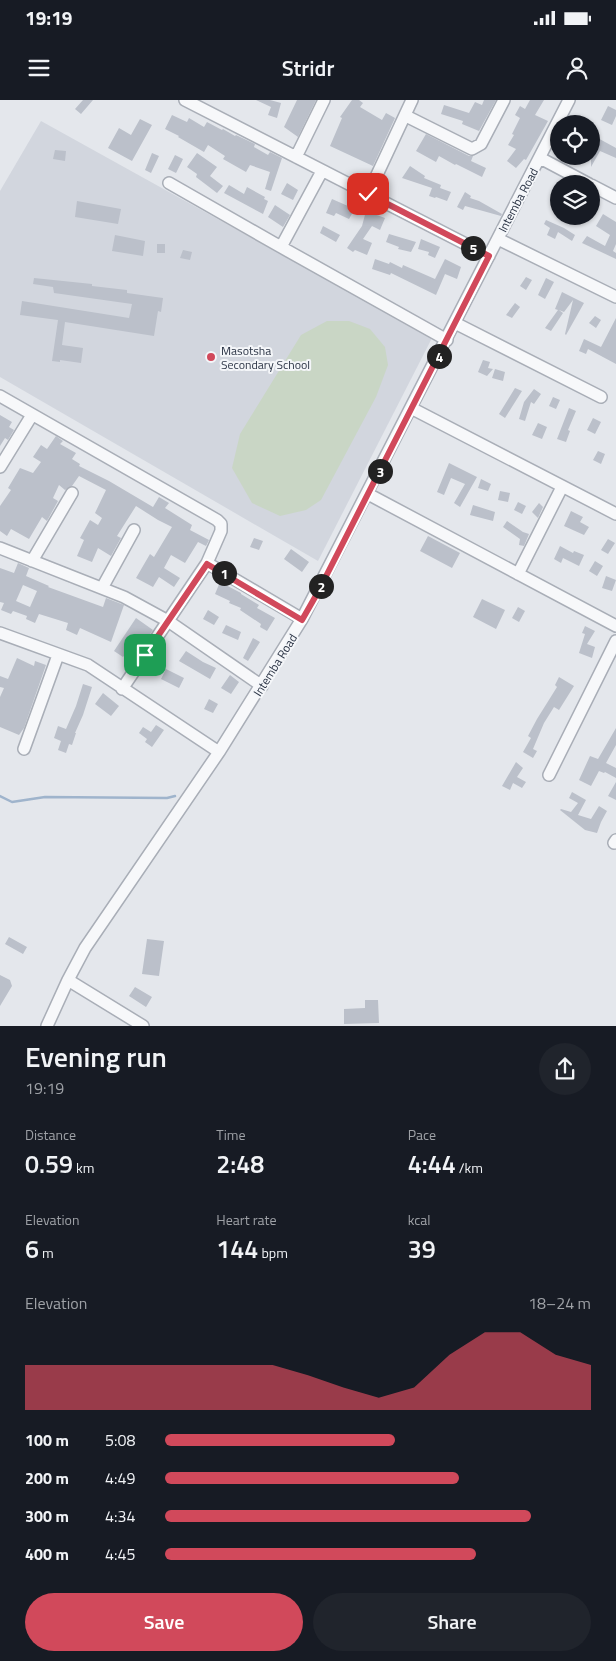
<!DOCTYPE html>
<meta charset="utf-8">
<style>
body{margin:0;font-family:"Titillium Web",sans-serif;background:#20242c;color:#f1f3f6;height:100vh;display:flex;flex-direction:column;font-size:19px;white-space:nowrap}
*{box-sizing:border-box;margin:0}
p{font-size:16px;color:#9ea1a6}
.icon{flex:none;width:28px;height:28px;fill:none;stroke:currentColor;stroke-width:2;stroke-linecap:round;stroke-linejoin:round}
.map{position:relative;height:926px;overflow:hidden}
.details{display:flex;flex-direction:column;background:#171b24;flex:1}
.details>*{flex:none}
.controls{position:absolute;left:550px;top:15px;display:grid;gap:10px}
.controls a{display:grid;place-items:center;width:50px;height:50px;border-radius:50%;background:#171b24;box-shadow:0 1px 4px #0004;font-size:25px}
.pin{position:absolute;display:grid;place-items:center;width:42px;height:42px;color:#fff;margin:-21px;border-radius:10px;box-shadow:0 2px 8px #0006}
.km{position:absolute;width:25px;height:25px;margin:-12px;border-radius:50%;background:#222;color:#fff;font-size:14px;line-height:25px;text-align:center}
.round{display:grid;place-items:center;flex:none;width:52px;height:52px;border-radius:26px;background:#20242c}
.overview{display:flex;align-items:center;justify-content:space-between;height:85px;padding:0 25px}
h1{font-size:28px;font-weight:600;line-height:38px}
.stats{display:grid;grid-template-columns:repeat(3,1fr);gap:8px;height:85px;padding:5px 25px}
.stats div{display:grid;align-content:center}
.stats b{font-size:25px;font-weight:600}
.stats small{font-size:14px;font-weight:400}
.stats p{font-size:14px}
.chart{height:140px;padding:10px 25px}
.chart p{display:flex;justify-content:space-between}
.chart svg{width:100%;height:90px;margin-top:5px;fill:#d1495b;opacity:.7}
.cta{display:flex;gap:10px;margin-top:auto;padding:10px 25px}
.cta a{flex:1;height:58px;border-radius:30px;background:#d1495b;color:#fff;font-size:20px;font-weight:600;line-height:58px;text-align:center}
.cta a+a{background:#20242c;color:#f1f3f6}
ul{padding:0 25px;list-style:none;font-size:16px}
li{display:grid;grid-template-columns:80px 60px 1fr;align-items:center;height:38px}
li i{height:12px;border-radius:6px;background:#d1495b}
.status{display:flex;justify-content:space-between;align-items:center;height:35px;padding:0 25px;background:#171b24;direction:ltr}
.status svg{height:14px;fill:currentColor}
header{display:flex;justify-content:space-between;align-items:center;height:65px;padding:0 25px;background:#171b24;font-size:22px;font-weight:600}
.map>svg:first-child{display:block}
.built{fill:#d2d6de}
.green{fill:#c9d6c5}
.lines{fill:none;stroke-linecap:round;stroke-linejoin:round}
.stream{stroke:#9fb4cc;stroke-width:2.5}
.building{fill:#bbc0ca;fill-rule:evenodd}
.minor-casing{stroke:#a9aeb7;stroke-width:14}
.minor{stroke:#f7f8fa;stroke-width:11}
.route-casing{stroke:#fff;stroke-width:10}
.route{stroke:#d1495b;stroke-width:6}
.poi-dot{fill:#d1495b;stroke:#f4f6f9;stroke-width:2}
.labels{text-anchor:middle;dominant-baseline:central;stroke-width:4;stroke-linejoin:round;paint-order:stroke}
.street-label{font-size:12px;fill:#2b3445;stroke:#f4f6f9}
.poi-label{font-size:12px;fill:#2b3445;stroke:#f4f6f9;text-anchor:start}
</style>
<div class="status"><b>19:19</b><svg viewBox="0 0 49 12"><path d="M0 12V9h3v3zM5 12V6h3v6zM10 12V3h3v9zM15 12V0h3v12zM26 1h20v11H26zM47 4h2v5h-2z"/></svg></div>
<header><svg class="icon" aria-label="menu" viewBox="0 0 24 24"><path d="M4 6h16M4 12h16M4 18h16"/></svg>Stridr<svg class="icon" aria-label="person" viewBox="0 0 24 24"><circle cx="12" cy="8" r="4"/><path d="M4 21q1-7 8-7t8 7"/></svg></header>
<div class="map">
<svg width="616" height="926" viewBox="0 0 616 926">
<rect width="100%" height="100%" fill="#e4e7ec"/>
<!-- built -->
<path class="built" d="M41 21 432 238 318 461 0 277V91Z"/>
<!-- green -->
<path class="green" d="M327 221H349L370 229 385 247 388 265 376 297 321 400 306 410 280 416 252 403 232 368 240 334 301 235Z"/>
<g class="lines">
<!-- stream -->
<path class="stream" d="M0 696 12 702 45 697 167 698 175 696"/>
</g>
<!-- building -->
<path class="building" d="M83 0H93L81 14 75 9Z
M256 0H270L281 3 277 18 268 15 271 7Z
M297 0H316L298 37 284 27Z
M352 0H359L363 3 360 7 382 20 386 13 395 18 373 66 330 46 342 18 340 17Z
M484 0H496L479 31 462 24 463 21 441 14 444 5 469 13 475 2 482 5Z
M530 0H544L535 15 548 21 526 60 524 59 516 68 507 61 516 49 508 45 514 35 512 34 520 18 515 15 520 6 525 9Z
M608 6 616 10V16L612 25 601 20Z
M172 15 187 22 189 18 204 27 207 22 222 30 223 29 235 36 236 35 255 44 254 47 268 55 270 52 282 58 271 91 265 89 270 72 250 65 246 72 223 59 225 56 208 45 204 52 178 37 179 36 165 29Z
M140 19 152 25 132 61 108 48 119 28 131 35Z
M426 34 469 56H473L471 61 486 68 482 77 456 64 455 65 439 56 436 62 416 51Z
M594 36 616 48V58L600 51 591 67V42Z
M55 50 66 51 65 61 53 59Z
M152 53 159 56 151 73 145 70Z
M197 53 217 67 210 76 223 86 217 93 196 77 197 74 187 67Z
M175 55 183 59 176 73 168 69Z
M410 66 425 76 424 78 441 85 440 88 451 92 447 101 436 97 435 98 429 96 432 88 402 78Z
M287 83 298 90 293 100 281 94Z
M229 85 244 94 247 87 265 97 264 99 268 101 263 114 224 93Z
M465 92 471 96 470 98 479 101 502 114 501 116 465 106 463 110 457 107Z
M332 99 348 106 351 102 357 105 349 119 336 113 334 116 326 113Z
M77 101 121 109 118 124 75 117Z
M275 105 290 115 283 127 268 117Z
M366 111 385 118 380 130 372 126 363 139 372 143 367 155 355 150 353 152 347 148 362 126Z
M603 114 616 122V144L613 151 616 153V159L582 143 587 136 605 146 610 135 596 126Z
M546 120 564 128 575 135 572 141 558 132 555 139 547 135 550 128 544 124Z
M323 126 340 135 336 142 320 133Z
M389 134 416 142 411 152 398 149 399 147 386 142Z
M115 135 145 141 143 156 112 151Z
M421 139 440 147 435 158 428 155 429 152 418 149Z
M157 144H165V153H157Z
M183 150 192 152 190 160 180 158Z
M375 159 389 164 390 162 402 168 403 165 435 179 445 159 461 167 457 179 445 174 436 195 391 173 390 175 372 169Z
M526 177 532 180 526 190 520 186Z
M34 178 92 184V186L127 190V193L163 198 161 212 158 211 154 236 65 222 62 245 83 248 81 263 60 260V262L52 261 58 220 20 215 22 201 129 218 132 204 54 193 53 187 33 184Z
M546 178 554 182 545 199 538 195Z
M562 192 584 203 566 235 565 234 573 200 564 212 559 210 563 213 551 231 545 228 558 210 555 209Z
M515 203 520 207 512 218 506 215Z
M595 216 601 220 596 228 589 223Z
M616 218V264L588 249 586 254 579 251 584 239 601 247Z
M483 260 490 262 488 268 493 269 487 276 478 272Z
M495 269 505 272 503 281 492 278Z
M515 288 522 291 505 318 499 314Z
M534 289 541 294 534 304 531 302 525 321 519 319 524 302Z
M553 297 560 300 556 309 549 306Z
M569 308 576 311 568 330 570 331 566 342 557 339Z
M0 315 12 322 9 327 14 330 8 340 5 338 0 346Z
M593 318 601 322 595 334 587 330Z
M538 323 547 327 542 339 532 335Z
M56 336 63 341 60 344 76 353 72 359 80 364 79 366 109 381 153 407 159 397 169 403 165 408 192 425 190 430 209 440 206 446 198 442 185 463 171 455 164 468 180 478 174 487 159 477 153 487 136 478 150 454 154 457 172 427 158 420 136 406 117 436 121 438 111 456 98 448 92 462 77 456 84 440 80 438 90 420 98 425 102 418 95 413 106 390 79 376 72 386 65 390 59 385 53 398 58 401 47 421 42 417 29 439 11 429 7 436 0 431V406L11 390 8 388 20 368 33 373 41 362 33 357 41 345 47 349Z
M598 351 605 354 601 364 593 360Z
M449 363 477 377 460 407 454 403 465 384 451 378 444 395 437 392Z
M481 379 491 384 488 391 478 388Z
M500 391 510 393 508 402 498 400Z
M518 402 526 406 522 414 514 410Z
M539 403 543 407 538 418 532 412Z
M473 405 495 412 493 421 470 415Z
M571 411 583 417 580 422 589 427 584 435 564 426Z
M507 421 523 432 529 434 524 446 519 445 520 439 503 427Z
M428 436 460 453 452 468 420 451Z
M254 438 263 441 259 450 250 447Z
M608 439 615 443 608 454 601 450Z
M560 446 573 453 574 451 584 455 579 466 563 458 561 463 554 459Z
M291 449 309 462 302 472 284 459Z
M595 461 603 466 597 476 589 471Z
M18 463 29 468 26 476 49 486 48 487 103 507 106 498 124 505 111 542 80 528 77 535 66 530 68 523 39 514 35 523 26 519 27 516 13 511 11 514 1 510 4 503 0 502V468L14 473ZM23 485 37 491 30 507 16 501Z
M606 476 616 480 612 491 602 488Z
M220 482 241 493V494L259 505 257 508 275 518 267 531 260 527 261 524 240 510 241 508 229 503 230 501 215 494Z
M482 499 505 510 496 529 473 517Z
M518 507 525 511 519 522 512 518Z
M208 510 219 517 214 525 203 519Z
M136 518 153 530 136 554 129 550 123 557 114 551Z
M226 525 241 532 238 540 222 533Z
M585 526 595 531 587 544 595 547 592 558 579 553 585 534 582 533Z
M253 538 260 542 248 561 243 558Z
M186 551 203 562 216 568 210 579 179 561Z
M17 558 34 566 35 561 46 565 24 628 19 635 0 627V597L4 588 0 587V576L8 579Z
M166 569 184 578 179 588 161 579Z
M230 575 239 582 231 594 221 588Z
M559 577 574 586 559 610 554 607 544 623 533 649 537 651 533 658 523 652 531 638 528 636 537 619 557 587 555 585Z
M83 584 92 587 83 615 75 633H76L72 645 69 644 66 653 58 650 61 641 54 638 58 626 66 629 76 606Z
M103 593 119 606 111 616 95 604Z
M209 599 218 604 213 613 204 609Z
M156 625 164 630 152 647 145 642 147 639 139 633 143 627 151 632Z
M616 628V645L606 663 616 668V678L605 672 604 673 599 671 591 686 579 680 590 656 598 659Z
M516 662 523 668 517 677 526 682 522 688 513 683 510 690 502 686Z
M616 682V700L608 696Z
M572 692 586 700 578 715 591 719 599 706 607 711 601 722 597 733 585 730 560 710 561 709 571 712 578 703 569 698Z
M9 837 27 847 23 854 5 844Z
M147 839 164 841 159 876 142 874Z
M0 875 10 880 12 886 0 906Z
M135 887 152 897 146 907 129 896Z
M365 900H378L379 923 344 924V909L365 908Z"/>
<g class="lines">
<defs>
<path id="minor" d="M185 0 489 156
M406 16 472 49 481 44 504 0
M296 57 324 0
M540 58 589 84
M322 71 281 147 447 240
M169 83 281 147
M591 85 616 98
M368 94 412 0
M498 139 616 197
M455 223 601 297
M0 296 217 420 221 424V431L207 463 122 589
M411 308 616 414
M0 367 32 315
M368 394 616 526
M0 448 124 497 168 521 262 586
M32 461 72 393
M207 463 302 519
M518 474 562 387
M102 488 134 430
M0 533 88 565 219 652
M24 649 58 555
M549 675 616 541
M614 743 616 740
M68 880 143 926
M47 926 68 880 85 848 219 652 302 519 569 0"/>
</defs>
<!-- minor casing -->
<use href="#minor" class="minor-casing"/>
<!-- minor -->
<use href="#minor" class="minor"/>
</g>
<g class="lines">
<defs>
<path id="route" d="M145 555 207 464 302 520 318 492 489 156 368 94"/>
</defs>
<!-- route casing -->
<use href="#route" class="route-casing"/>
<!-- route -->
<use href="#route" class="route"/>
</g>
<!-- markers -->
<circle class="poi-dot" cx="211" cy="257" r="5"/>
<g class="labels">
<!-- street labels -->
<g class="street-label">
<text transform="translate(518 100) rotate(-62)">Intemba Road</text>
<text transform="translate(275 565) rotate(-58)">Intemba Road</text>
</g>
<!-- poi labels -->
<g class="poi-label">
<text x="221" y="250">Masotsha<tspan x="221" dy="14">Secondary School</tspan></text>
</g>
</g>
</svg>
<div class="controls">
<a><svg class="icon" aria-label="locate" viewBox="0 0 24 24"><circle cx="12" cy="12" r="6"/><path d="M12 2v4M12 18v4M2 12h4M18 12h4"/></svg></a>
<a><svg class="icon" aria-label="layers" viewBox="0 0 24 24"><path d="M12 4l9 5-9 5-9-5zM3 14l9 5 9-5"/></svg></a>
</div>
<div class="pin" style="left:145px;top:555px;background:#1e9e55"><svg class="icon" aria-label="arrive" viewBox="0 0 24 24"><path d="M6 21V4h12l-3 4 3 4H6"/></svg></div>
<div class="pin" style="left:368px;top:94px;background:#d93025"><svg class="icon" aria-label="check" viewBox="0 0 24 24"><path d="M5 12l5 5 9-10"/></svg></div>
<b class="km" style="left:224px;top:473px">1</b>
<b class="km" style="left:321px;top:486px">2</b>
<b class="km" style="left:380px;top:371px">3</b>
<b class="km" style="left:439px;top:256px">4</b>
<b class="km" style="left:473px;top:148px">5</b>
</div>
<section class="details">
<div class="overview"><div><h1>Evening run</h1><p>19:19</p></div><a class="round"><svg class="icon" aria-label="share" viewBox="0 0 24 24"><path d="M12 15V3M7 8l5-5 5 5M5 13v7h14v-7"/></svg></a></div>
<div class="stats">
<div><p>Distance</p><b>0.59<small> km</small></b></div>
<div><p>Time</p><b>2:48</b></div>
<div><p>Pace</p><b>4:44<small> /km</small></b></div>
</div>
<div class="stats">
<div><p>Elevation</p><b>6<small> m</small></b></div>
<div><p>Heart rate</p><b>144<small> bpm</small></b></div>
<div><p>kcal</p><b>39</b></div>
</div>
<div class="chart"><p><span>Elevation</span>18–24 m</p>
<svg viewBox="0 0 160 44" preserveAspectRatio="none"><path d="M0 44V22L10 22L20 22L30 22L40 22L50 22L60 22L70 22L80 27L90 33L100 38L110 33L120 17L130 6L140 6L150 17L160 22V44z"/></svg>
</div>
<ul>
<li><b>100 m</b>5:08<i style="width:54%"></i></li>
<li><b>200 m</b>4:49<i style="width:69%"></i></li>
<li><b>300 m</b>4:34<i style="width:86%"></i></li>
<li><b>400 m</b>4:45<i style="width:73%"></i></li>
</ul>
<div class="cta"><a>Save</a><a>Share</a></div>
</section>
